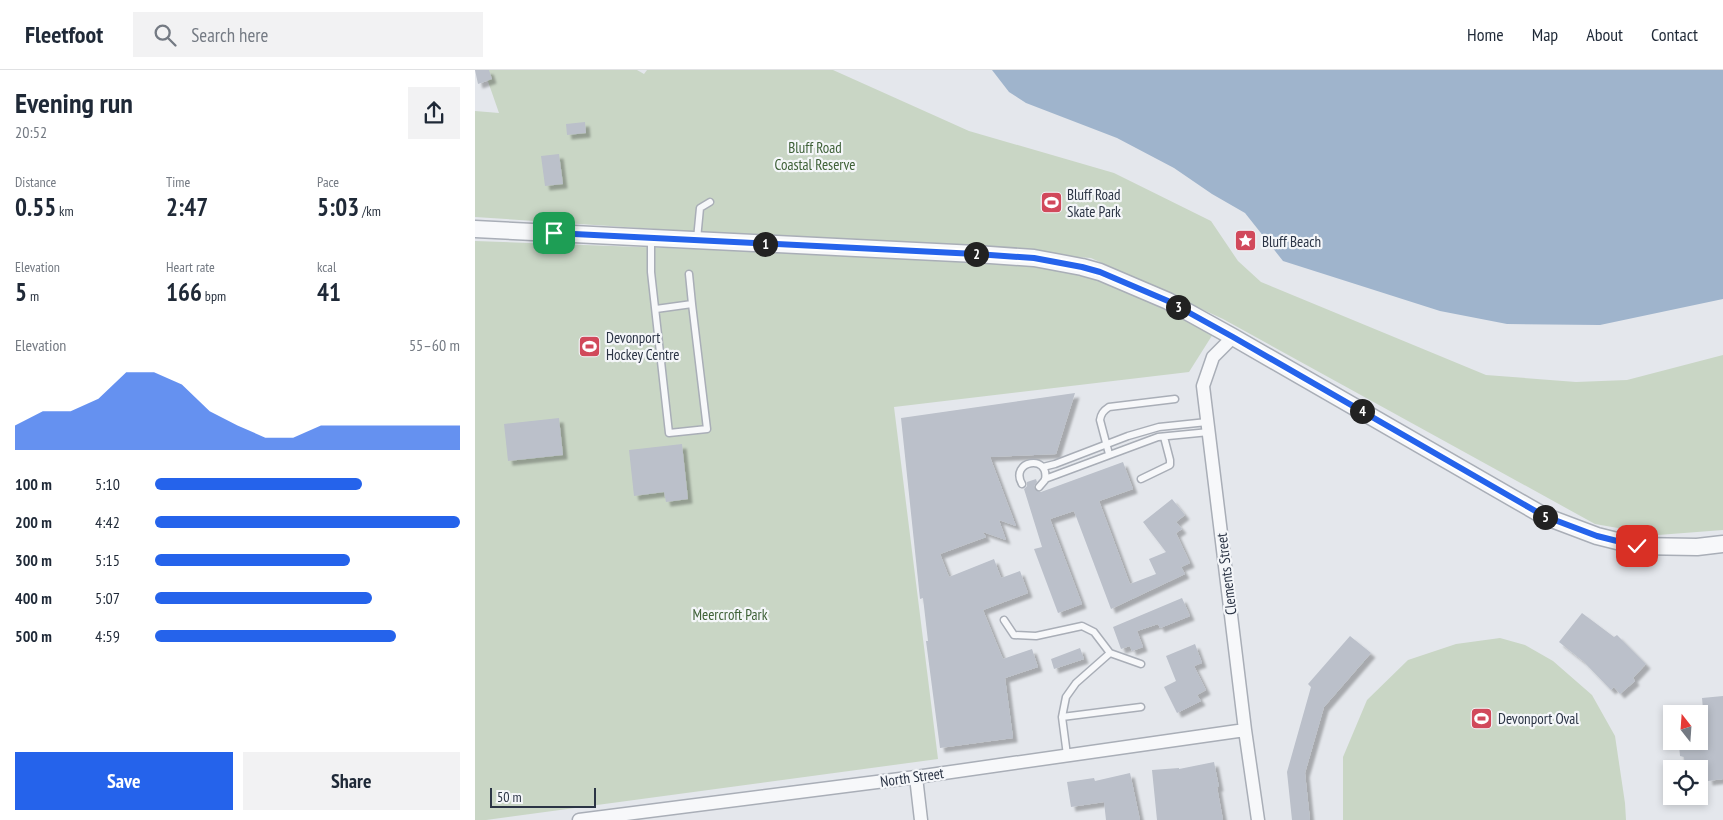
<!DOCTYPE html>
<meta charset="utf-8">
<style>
body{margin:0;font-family:"PT Sans Narrow",sans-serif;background:#f2f2f3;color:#1f2937;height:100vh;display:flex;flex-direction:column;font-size:19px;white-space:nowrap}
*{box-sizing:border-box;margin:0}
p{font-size:16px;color:#747a83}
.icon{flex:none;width:28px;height:28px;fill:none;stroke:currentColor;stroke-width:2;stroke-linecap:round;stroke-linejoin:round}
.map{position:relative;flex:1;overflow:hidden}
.drawer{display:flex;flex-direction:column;background:#fff;width:475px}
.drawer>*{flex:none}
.needle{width:32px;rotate:343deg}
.buttons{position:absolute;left:1188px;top:635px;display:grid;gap:10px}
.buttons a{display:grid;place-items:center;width:45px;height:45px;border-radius:0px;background:#fff;box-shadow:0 2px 8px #0003;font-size:25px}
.scale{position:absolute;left:15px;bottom:12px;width:106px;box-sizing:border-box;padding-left:5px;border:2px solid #2b3445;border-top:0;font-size:14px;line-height:18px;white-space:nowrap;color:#2b3445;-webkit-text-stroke:4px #f4f6f9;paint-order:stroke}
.pin{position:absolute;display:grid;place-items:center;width:42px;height:42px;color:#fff;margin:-21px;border-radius:10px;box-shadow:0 2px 8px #0006}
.km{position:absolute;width:25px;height:25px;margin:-12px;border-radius:50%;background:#222;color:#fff;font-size:14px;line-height:25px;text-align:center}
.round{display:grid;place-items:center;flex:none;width:52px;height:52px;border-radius:0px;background:#f2f2f3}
.headline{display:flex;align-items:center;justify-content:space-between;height:85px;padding:0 15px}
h1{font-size:28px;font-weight:700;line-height:38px}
.figures{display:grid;grid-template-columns:repeat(3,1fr);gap:8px;height:85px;padding:5px 15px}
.figures div{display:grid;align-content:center}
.figures b{font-size:25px;font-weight:700}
.figures small{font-size:14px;font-weight:400}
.figures p{font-size:14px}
.chart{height:140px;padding:10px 15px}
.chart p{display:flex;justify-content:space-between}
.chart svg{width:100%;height:90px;margin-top:5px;fill:#2563eb;opacity:.7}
.primary-button{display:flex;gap:10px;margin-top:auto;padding:10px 15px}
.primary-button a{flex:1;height:58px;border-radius:0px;background:#2563eb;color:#fff;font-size:20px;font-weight:700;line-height:58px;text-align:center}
.primary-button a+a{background:#f2f2f3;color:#1f2937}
ul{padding:0 15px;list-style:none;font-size:16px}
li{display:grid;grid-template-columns:80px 60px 1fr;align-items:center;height:38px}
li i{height:12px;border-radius:6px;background:#2563eb}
header{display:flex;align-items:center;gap:30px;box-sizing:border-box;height:70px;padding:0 25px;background:#fff;border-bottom:1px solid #e0e1e3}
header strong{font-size:24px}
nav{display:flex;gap:28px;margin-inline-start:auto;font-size:18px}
.search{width:350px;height:45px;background:#f2f2f3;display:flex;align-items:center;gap:12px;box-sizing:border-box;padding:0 18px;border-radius:0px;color:#747a83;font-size:19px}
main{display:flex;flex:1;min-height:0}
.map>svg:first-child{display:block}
.green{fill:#c9d6c5}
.water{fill:#9fb4cc}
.building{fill:#bbc0ca;filter:url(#shadow)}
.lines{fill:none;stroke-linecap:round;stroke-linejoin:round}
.service-casing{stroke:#a9aeb7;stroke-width:9}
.minor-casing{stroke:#a9aeb7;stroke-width:15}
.tertiary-casing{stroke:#a9aeb7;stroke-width:19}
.service{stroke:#f7f8fa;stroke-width:6}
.minor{stroke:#f7f8fa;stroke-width:12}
.tertiary{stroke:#f7f8fa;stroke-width:16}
.route-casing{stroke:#fff;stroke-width:10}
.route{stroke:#2563eb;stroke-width:6}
.labels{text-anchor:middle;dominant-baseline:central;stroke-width:4.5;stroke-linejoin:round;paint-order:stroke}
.park-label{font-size:15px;fill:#3f6138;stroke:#f4f6f9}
.poi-label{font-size:15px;fill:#2b3445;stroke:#f4f6f9;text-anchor:start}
.street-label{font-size:15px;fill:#2b3445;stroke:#f4f6f9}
</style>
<header>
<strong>Fleetfoot</strong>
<div class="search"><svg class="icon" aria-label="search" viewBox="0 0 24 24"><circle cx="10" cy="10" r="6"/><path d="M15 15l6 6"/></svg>Search here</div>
<nav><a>Home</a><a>Map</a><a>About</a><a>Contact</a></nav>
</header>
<main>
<section class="drawer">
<div class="headline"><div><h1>Evening run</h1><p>20:52</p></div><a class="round"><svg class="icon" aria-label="share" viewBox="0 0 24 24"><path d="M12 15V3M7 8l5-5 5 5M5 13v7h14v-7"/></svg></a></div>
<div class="figures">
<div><p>Distance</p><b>0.55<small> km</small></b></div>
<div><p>Time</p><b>2:47</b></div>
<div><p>Pace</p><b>5:03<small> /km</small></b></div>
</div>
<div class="figures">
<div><p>Elevation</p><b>5<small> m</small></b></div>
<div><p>Heart rate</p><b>166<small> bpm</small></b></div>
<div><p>kcal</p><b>41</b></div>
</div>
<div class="chart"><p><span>Elevation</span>55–60 m</p>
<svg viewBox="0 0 160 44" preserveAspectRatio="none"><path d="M0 44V32L10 25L20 25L30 19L40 6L50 6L60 12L70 25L80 32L90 38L100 38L110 32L120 32L130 32L140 32L150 32L160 32V44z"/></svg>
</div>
<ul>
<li><b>100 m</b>5:10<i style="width:68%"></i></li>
<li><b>200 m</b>4:42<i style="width:100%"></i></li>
<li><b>300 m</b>5:15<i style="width:64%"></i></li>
<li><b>400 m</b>5:07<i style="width:71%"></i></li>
<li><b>500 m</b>4:59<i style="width:79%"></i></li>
</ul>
<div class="primary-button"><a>Save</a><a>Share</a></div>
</section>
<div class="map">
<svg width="1248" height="750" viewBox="0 0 1248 750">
<defs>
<filter id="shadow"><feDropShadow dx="4.5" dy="4.5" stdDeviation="1" flood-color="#0004"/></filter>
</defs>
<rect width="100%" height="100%" fill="#e4e7ec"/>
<!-- green -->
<path class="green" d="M9 0H162L169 4 172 0H358L494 61 639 103 736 151 763 191 786 212 1011 305 1101 312 1152 310 1248 285V460L1183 465 1120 454 748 249 616 188 0 147V41L24 43Z
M0 171 248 180 604 197 738 264 714 302 419 337 463 689 11 750H0Z
M1025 568 1050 575 1078 591 1117 625 1140 666 1150 733 1151 750H868V687L892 630 933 590 981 574Z"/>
<!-- water -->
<path class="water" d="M517 0H1248V229L1125 255 1032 254 965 241 808 191 770 143 737 124 699 98 642 68 551 33 534 22Z"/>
<!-- building -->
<path class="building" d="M0 0H14L17 9 3 14Z
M110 52 111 63 92 65 91 54Z
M84 84 88 114 70 116 66 86Z
M600 323 581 384 515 387 541 456 524 450 531 470 508 462 511 467 465 484 474 507 519 489 526 508 545 501 553 523 508 540 528 589 557 579 563 597 530 608 538 668 465 678 451 571H453L448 528 445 529 426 348Z
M84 348 88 385 33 391 29 354Z
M207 374 213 429 191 432 189 422 159 426 154 380Z
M648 392 658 419 624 431 655 514 681 504 674 489 691 482 668 452 697 429 710 445 701 452 707 459 701 463 715 493 706 497 710 504 636 539 599 441 575 449 607 534 583 543 559 479 567 477 549 419 552 416V412L561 409 562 412 559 416 560 419 566 422Z
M707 528 715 546 685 558 683 554 662 561 668 577 657 581 655 576 646 579 638 557Z
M1107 543 1139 567 1142 565 1171 594 1158 608 1160 611 1145 624 1139 617 1136 620 1108 591 1084 572Z
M875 566 896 583 849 637 830 703 835 750H817L812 702 836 617 833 614Z
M720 574 727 593 719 596 731 620 722 625 726 631 702 643 689 617 701 611 691 586Z
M605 578 609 589 579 599 576 589Z
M1248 626V709L1233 711 1231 695 1210 698 1209 687 1205 686 1204 675 1231 672 1227 628Z
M739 692 744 717H742L748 750H682L677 700 704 698V699Z
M655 703 665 750H631L629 732 596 737 592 712 619 708 620 711Z"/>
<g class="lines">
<defs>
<path id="service" d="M176 169V202L194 363 232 359 217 234 181 239
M222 169 225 138 235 132
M214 204 217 234
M634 384 625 350C626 344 628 341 634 337L700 329
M568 397 580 394 653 366 684 357 732 352
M570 409 683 367 734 362
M666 409 695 395V390L689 367
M547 414C534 391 575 383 570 410L564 417
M529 550 539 565 561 566 607 556 619 562 635 583
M587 647 591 627 601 613 635 583 666 594
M592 685 587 647 666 637"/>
<path id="minor" d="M758 267 738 287 728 316 770 660 783 750
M441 707 446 750
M104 750 441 707 770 660"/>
<path id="tertiary" d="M0 159 501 184 559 188 607 197 625 202 693 231 758 267 1069 446 1122 466 1162 476 1222 477 1248 474"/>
</defs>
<!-- service casing -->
<use href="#service" class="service-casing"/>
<!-- minor casing -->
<use href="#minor" class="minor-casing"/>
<!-- tertiary casing -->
<use href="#tertiary" class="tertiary-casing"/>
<!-- service -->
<use href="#service" class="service"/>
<!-- minor -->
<use href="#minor" class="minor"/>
<!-- tertiary -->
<use href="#tertiary" class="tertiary"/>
</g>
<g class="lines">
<defs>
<path id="route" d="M79 163 501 184 559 188 607 197 625 202 693 231 758 267 1069 446 1122 466 1162 476"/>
</defs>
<!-- route casing -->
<use href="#route" class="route-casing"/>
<!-- route -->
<use href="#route" class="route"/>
</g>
<!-- icons -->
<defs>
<symbol id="stadium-square" viewBox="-11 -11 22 22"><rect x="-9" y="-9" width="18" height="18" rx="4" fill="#d1495b" stroke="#f4f6f9"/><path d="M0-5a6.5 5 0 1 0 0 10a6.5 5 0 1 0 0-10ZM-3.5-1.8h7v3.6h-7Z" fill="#fff"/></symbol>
<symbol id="sight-square" viewBox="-11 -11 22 22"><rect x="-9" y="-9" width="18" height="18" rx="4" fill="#d1495b" stroke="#f4f6f9"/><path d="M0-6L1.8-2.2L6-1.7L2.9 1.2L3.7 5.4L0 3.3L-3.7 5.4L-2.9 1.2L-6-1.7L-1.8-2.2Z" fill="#fff"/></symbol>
</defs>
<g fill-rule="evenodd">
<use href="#stadium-square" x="564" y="120" width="25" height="25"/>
<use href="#sight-square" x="758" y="158" width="25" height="25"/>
<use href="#stadium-square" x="102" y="264" width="25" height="25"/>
<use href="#stadium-square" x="994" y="636" width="25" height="25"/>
</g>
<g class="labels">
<!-- park labels -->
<g class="park-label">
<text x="340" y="77">Bluff Road<tspan x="340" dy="17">Coastal Reserve</tspan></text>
<text x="255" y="544">Meercroft Park</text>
</g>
<!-- poi labels -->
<g class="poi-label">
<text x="592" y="124">Bluff Road<tspan x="592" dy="17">Skate Park</tspan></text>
<text x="787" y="171">Bluff Beach</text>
<text x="131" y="267">Devonport<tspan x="131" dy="17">Hockey Centre</tspan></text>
<text x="1023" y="648">Devonport Oval</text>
</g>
<!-- street labels -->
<g class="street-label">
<text transform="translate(751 504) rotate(-97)">Clements Street</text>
<text transform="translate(437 707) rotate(-8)">North Street</text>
</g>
</g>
</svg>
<div class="buttons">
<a><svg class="needle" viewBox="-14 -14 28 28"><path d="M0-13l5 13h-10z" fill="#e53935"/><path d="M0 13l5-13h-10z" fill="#747a83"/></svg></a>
<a><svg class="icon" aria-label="locate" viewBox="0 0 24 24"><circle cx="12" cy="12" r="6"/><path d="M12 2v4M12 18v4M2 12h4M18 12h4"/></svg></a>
</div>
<div class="scale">50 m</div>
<div class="pin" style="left:79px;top:163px;background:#1e9e55"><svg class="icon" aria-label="arrive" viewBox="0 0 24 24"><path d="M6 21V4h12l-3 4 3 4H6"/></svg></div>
<div class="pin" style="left:1162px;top:476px;background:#d93025"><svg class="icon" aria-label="check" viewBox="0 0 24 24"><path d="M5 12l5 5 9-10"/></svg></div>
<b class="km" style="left:290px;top:174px">1</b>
<b class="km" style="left:501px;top:184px">2</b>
<b class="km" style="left:703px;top:237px">3</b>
<b class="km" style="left:887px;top:341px">4</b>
<b class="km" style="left:1070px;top:447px">5</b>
</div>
</main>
